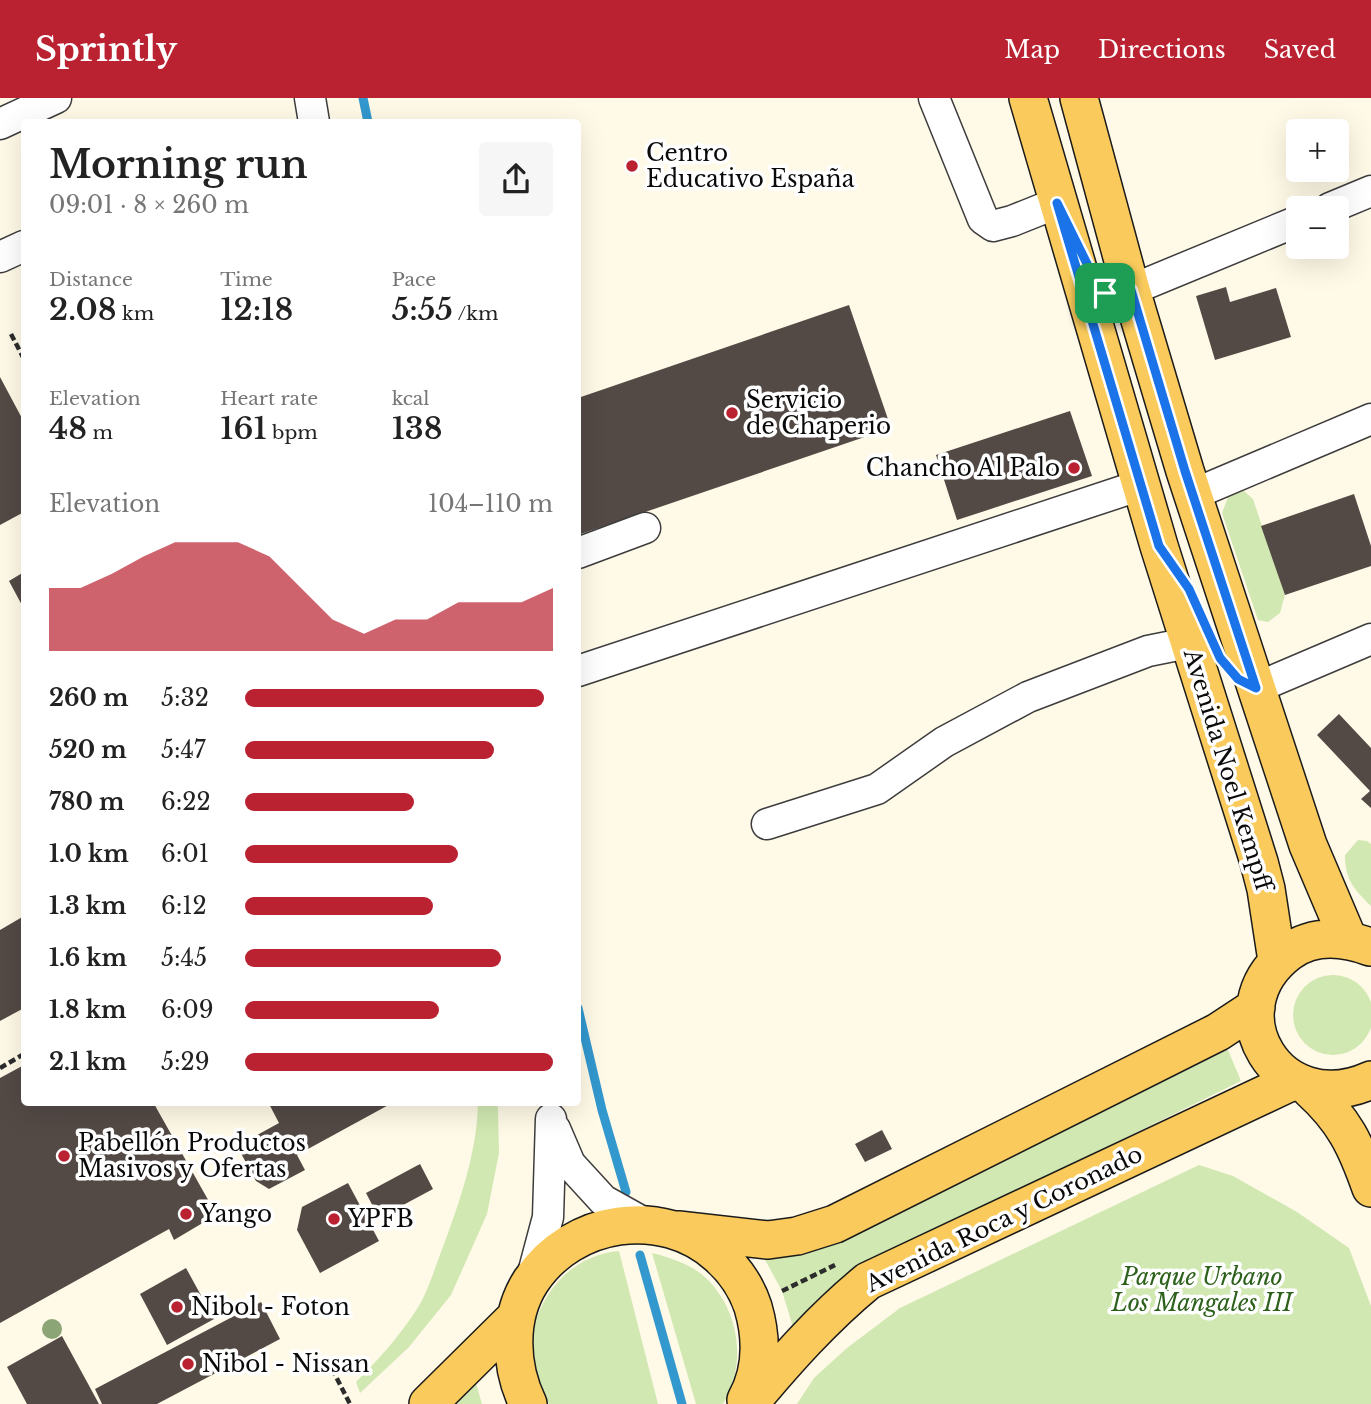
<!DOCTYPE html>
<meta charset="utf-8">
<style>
body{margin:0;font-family:"Libre Baskerville",serif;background:#f6f6f6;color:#222;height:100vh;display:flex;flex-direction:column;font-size:26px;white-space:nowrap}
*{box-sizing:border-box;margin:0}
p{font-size:23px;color:#767676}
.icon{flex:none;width:38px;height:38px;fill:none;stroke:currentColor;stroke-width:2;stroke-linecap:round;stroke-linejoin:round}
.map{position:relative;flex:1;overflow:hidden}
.panel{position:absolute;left:21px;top:21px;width:560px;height:987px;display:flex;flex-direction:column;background:#fff;border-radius:7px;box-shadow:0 7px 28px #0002}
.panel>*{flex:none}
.tools{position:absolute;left:1286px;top:21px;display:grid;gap:14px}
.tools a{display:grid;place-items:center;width:63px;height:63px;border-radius:7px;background:#fff;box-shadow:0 7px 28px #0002;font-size:35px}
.pin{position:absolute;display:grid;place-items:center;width:60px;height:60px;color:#fff;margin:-30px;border-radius:14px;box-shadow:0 4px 10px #0006}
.round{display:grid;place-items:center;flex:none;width:74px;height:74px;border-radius:7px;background:#f6f6f6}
.summary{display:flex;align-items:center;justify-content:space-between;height:119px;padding:0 28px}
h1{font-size:38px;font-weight:600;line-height:52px}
.metrics{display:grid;grid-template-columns:repeat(3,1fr);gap:10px;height:119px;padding:7px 28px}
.metrics div{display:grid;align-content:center}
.metrics b{font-size:30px;font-weight:600}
.metrics small{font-size:19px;font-weight:400}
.metrics p{font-size:19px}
.chart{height:196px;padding:14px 28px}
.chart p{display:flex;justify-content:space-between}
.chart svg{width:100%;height:126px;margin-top:7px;fill:#ba2231;opacity:.7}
ul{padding:0 28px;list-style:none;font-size:23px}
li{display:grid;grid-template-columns:112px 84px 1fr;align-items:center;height:52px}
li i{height:18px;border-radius:9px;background:#ba2231}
header{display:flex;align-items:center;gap:42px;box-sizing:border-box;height:98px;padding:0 35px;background:#ba2231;color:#fff}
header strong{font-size:33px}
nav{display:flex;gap:38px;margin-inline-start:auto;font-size:24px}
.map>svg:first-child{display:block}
.green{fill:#d1e8b2}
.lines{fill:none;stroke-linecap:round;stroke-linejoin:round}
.stream{stroke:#3298ce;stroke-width:9}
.building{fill:#534a46}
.minor-casing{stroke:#3d3d3d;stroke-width:33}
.major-casing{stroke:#1b1b1b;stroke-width:40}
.path{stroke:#2c2c2c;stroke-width:4.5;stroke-dasharray:7 3.5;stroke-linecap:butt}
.minor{stroke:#fff;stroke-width:30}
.major{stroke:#facb5c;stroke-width:37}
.tree{fill:#8ca577}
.route-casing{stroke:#fff;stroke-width:14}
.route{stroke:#1a73e8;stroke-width:9}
.poi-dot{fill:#ba2231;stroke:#fff;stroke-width:2.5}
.labels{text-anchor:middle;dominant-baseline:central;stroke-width:7;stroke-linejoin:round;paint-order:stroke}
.poi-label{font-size:23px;fill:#0a0a0a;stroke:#fff;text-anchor:start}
.street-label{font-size:23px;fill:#0a0a0a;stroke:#fff}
.park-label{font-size:23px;font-style:italic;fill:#2d611b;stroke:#fff}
</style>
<header>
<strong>Sprintly</strong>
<nav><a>Map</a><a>Directions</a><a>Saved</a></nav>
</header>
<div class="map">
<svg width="1371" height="1306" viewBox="0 0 1371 1306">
<rect width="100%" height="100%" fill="#fff9e7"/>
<!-- green -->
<path class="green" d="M1244 393 1253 401 1285 497 1280 515 1268 524 1258 522 1222 415 1228 399Z
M1358 742 1367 743 1371 746V808C1354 791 1345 782 1345 757Z
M1293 917a40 40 0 1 1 80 0a40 40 0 1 1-80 0Z
M1225 945 1241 983 942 1130 793 1229 782 1193 763 1158Z
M478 1005H497L498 1011 499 1055 487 1116 451 1197 409 1249 360 1295 356 1284C378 1262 398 1240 415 1214 425 1200 431 1181 437 1165 456 1114 477 1059 478 1005Z
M1199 1067 1233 1078 1297 1114 1349 1150 1371 1208V1306H797L814 1280 847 1250 900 1210Z
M619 1153 658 1306H549C539 1288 530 1270 531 1249 534 1201 569 1157 619 1153Z
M652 1155C671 1160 691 1166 706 1180 740 1213 747 1266 723 1306H696Z
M475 1282 482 1306H452Z"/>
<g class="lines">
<!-- stream -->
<path class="stream" d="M363 0 368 24
M578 910 602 1012 626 1094
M640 1157 682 1306"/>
</g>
<!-- building -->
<path class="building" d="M1226 189 1230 204 1276 190 1291 239 1215 262 1196 198Z
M849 207 891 330 578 437V300Z
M0 279 24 324V414L0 427Z
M1070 313 1092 378 957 422 936 357Z
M1354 396 1371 448V468L1285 497 1261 428Z
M24 474V511L9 483Z
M1339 616 1371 650V710L1361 701 1370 693 1317 637Z
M24 818V910L0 923V832Z
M24 967V1004H153L211 1107V1120L174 1142 169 1131 0 1225V980Z
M268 1004H394L297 1057 305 1072 269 1091 256 1083 237 1048 279 1025Z
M882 1032 892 1051 865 1064 855 1046Z
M420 1066 433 1091 379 1120 366 1095Z
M348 1085 379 1143 320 1175 297 1132 302 1109Z
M186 1170 214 1221 167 1247 140 1196Z
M261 1204 280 1241 157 1306H102L95 1291Z
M62 1238 99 1306H27L7 1269Z"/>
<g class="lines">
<defs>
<path id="minor" d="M310 0 314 24
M934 0 983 121 993 128 1012 123 1057 105
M0 26 56 0
M1330 110 1371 93
M0 159 24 148
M1131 192 1298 123
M1194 396 1371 321
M578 455 645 430
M578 573 1141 387
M1256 590 1371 541
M767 726 877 691 944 644 1028 599 1148 553 1188 545
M555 1031 570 1066 603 1102 646 1126
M531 1183 548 1119 551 1021"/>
<path id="major" d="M1028 0 1159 448 1259 764 1266 791 1277 863
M1079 0 1131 192 1185 373 1308 747 1348 841
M1370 849C1343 839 1314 836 1289 854 1212 912 1278 1024 1371 982
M1310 991C1344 1022 1356 1047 1371 1090
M678 1132 768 1142 797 1138 835 1126 1218 934 1256 909
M428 1306 516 1219
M528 1306C510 1269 507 1220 531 1183 572 1121 662 1107 718 1157 734 1171 746 1188 753 1209 762 1240 762 1273 746 1302
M749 1306C786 1262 823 1220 868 1183L1293 983"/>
</defs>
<!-- minor casing -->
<use href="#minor" class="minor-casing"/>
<!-- major casing -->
<use href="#major" class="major-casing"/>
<!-- path -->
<path class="path" d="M11 236 24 261
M0 970 24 956
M782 1193 835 1167
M332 1271 350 1306"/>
<!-- minor -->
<use href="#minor" class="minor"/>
<!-- major -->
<use href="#major" class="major"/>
</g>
<!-- trees -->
<circle class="tree" cx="52" cy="1231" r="10"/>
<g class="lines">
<defs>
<path id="route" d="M1057 105 1097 186C1108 198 1116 198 1131 192L1185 373 1256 590 1238 581 1220 560 1189 491 1159 448Z"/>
</defs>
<!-- route casing -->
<use href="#route" class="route-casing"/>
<!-- route -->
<use href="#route" class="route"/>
</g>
<!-- markers -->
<g class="poi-dot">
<circle cx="632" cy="68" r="7"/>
<circle cx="732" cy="315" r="7"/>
<circle cx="1074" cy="370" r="7"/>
<circle cx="64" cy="1058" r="7"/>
<circle cx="186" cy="1116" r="7"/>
<circle cx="334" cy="1121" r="7"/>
<circle cx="177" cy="1209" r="7"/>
<circle cx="188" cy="1266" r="7"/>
</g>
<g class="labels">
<!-- poi labels -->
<g class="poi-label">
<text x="646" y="55">Centro<tspan x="646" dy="26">Educativo España</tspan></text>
<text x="746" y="302">Servicio<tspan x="746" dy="26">de Chaperio</tspan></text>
<text x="1060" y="370" text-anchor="end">Chancho Al Palo</text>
<text x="78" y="1045">Pabellón Productos<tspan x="78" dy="26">Masivos y Ofertas</tspan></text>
<text x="200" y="1116">Yango</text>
<text x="348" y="1121">YPFB</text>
<text x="191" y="1209">Nibol - Foton</text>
<text x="202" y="1266">Nibol - Nissan</text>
</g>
<!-- street labels -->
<g class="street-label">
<text transform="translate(1228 672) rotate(73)">Avenida Noel Kempff</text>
<text transform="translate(1004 1121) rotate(-26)">Avenida Roca y Coronado</text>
</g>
<!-- park labels -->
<g class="park-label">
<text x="1202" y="1179">Parque Urbano<tspan x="1202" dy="26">Los Mangales III</tspan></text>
</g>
</g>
</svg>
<div class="tools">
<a>+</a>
<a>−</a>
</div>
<div class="pin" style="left:1105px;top:195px;background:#1e9e55"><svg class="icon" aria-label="arrive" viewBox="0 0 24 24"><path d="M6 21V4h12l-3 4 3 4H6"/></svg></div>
<section class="panel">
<div class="summary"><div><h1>Morning run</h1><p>09:01 · 8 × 260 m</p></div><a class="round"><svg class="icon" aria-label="share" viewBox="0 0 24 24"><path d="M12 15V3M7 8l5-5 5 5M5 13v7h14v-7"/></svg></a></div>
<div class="metrics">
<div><p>Distance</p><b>2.08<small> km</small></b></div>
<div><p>Time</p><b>12:18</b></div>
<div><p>Pace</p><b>5:55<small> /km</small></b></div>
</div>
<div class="metrics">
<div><p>Elevation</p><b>48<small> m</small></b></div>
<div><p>Heart rate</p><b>161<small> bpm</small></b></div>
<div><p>kcal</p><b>138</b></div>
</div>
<div class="chart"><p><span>Elevation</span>104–110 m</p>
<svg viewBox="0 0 160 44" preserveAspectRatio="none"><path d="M0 44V22L10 22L20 17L30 11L40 6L50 6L60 6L70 11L80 22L90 33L100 38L110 33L120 33L130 27L140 27L150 27L160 22V44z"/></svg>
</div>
<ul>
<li><b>260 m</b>5:32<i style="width:97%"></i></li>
<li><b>520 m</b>5:47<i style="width:81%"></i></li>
<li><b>780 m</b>6:22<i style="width:55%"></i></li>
<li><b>1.0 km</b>6:01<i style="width:69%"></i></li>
<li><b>1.3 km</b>6:12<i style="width:61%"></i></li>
<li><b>1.6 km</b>5:45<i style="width:83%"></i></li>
<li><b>1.8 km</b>6:09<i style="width:63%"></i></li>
<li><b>2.1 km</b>5:29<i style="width:100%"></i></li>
</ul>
</section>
</div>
